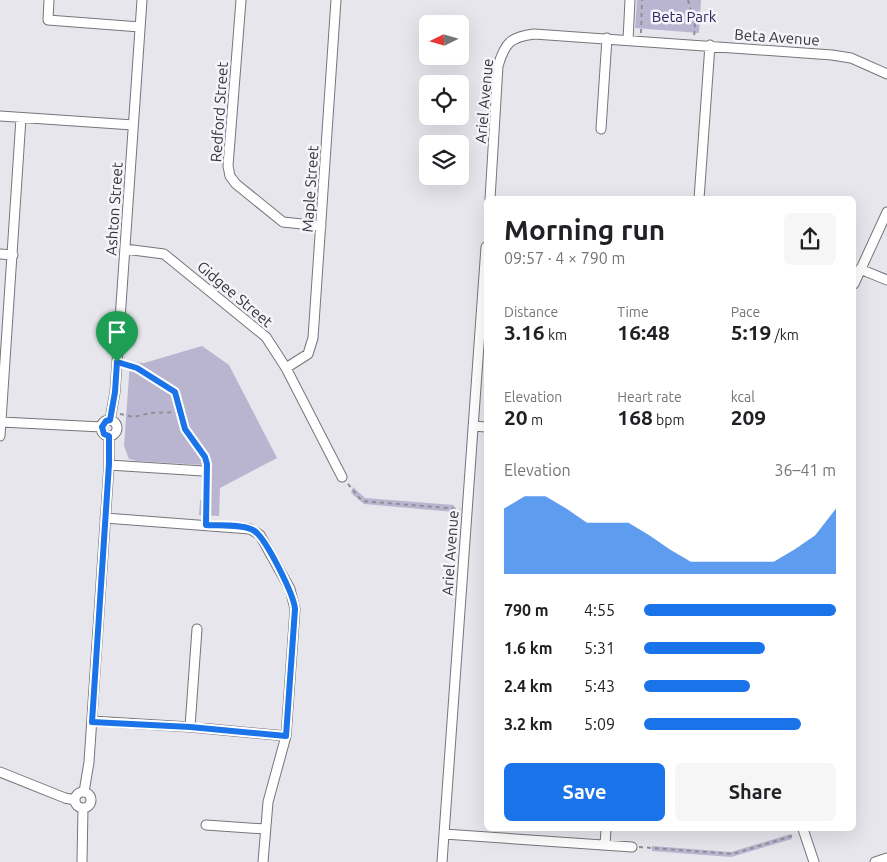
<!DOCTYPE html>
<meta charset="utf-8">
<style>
body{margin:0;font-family:Ubuntu,sans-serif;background:#f6f6f6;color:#202124;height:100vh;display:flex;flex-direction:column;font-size:19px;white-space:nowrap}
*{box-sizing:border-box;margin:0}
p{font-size:16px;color:#757577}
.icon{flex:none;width:28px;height:28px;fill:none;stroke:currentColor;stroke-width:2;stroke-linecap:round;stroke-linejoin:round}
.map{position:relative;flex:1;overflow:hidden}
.details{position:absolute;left:484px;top:196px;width:372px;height:635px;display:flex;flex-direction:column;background:#fff;border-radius:8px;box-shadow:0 5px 20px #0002}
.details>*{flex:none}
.needle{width:32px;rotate:265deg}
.fabs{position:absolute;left:419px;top:15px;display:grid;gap:10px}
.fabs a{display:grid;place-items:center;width:50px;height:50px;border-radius:8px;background:#fff;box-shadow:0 5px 20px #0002;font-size:25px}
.pin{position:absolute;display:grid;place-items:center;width:42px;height:42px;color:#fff;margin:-51px -21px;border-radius:50% 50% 50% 0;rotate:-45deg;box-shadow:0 0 5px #0007}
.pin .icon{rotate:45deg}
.round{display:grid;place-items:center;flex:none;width:52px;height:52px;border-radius:8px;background:#f6f6f6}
.head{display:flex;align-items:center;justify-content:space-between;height:85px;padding:0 20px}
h1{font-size:28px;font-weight:600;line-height:38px}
.stats{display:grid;grid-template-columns:repeat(3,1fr);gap:8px;height:85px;padding:5px 20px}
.stats div{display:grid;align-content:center}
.stats b{font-size:21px;font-weight:600}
.stats small{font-size:14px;font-weight:400}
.stats p{font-size:14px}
.chart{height:140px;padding:10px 20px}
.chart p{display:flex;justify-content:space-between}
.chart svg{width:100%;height:90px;margin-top:5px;fill:#1a73e8;opacity:.7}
.primary-button{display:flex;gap:10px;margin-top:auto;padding:10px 20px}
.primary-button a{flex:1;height:58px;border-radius:8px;background:#1a73e8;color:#fff;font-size:20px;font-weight:600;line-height:58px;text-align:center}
.primary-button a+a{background:#f6f6f6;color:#202124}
ul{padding:0 20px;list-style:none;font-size:16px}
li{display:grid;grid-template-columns:80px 60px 1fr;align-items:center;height:38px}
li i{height:12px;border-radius:6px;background:#1a73e8}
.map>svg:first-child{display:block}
.green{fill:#b9b5d1}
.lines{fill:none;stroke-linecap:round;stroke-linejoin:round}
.minor-casing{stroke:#76757b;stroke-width:11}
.path{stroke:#908f94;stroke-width:2;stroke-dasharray:4 4;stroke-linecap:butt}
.minor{stroke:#fff;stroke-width:9}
.route-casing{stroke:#fff;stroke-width:10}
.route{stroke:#1a73e8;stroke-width:6}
.labels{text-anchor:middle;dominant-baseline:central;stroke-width:5;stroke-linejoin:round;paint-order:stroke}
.park-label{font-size:15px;fill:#32235c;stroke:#f4f4fa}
.street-label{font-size:15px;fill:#333235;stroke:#f4f4fa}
</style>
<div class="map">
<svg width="887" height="862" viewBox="0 0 887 862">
<rect width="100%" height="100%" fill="#e7e6ed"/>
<!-- green -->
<path class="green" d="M637 0H701L699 33 635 28Z
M202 346 229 365 277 458 220 488 219 516 199 515 200 501 206 494 204 465 137 461 129 459 124 446 130 362 144 363Z
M353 487 365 498 454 505V512L364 504 351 493Z
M791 834 792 839 731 857 652 851V846L731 852Z"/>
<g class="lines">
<defs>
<path id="minor" d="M49 0 48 20 140 27
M241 0 228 166 230 176 236 184 283 222 321 226
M628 40 630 0
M0 116 133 125
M601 129 607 38
M490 199 498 66C505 43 510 37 534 34L832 55 851 58 887 74
M699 199 710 45
M125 249 164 254 266 337 286 368 342 477
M0 254 13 255
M860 269 887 280
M854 284 887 212
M286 368 308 354 313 338 336 0
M110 420 115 392 142 0
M101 428a8 8 0 1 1 16 0a8 8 0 1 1-16 0Z
M1 422 102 427
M473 426 486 427
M0 436 21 118
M109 465 203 471
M105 518 250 529 260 535 290 589 295 609 286 736 268 802 263 862
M92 721 190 727 286 736
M190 727 197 629
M0 772 65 798 75 800
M84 792 89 762 109 465V436
M75 800a8 8 0 1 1 16 0a8 8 0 1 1-16 0Z
M206 825 265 829
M803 829 814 862
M444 834 632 847
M605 845 606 829
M82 862 83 808
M442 862 486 247
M875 862 887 858"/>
</defs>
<!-- minor casing -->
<use href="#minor" class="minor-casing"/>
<!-- path -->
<path class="path" d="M688 0 695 26 694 37
M641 33 642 0
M126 365 154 377 175 392 185 429 202 453 207 463
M120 414 134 417 150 413 179 412
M348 484 362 501 460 509
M207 518 208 478
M639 847 733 854 795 835"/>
<!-- minor -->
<use href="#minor" class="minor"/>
</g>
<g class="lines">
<defs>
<path id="route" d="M117 362 137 368 175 392 185 429 205 457 207 464 206 525C220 526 240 524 253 530 265 536 294 595 295 609L286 736 190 727 92 722 109 464V436L104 434 102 427 106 421 110 420 115 392Z"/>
</defs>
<!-- route casing -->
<use href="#route" class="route-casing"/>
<!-- route -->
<use href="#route" class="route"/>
</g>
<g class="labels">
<!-- park labels -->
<g class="park-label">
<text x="684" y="16">Beta Park</text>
</g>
<!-- street labels -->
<g class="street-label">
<text transform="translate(777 37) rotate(4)">Beta Avenue</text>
<text transform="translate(484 101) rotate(-85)">Ariel Avenue</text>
<text transform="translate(219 112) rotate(-86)">Redford Street</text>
<text transform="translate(310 189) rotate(-86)">Maple Street</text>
<text transform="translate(114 209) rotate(-86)">Ashton Street</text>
<text transform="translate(235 294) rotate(40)">Gidgee Street</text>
<text transform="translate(450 553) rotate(-86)">Ariel Avenue</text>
</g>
</g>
</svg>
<div class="fabs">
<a><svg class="needle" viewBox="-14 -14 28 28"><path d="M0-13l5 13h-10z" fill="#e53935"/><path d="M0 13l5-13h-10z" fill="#757577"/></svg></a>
<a><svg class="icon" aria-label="locate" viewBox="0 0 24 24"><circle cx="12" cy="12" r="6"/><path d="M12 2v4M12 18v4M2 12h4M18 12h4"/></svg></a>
<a><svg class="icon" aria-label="layers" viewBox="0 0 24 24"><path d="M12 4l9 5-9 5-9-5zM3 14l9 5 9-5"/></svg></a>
</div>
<div class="pin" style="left:117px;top:362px;background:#1e9e55"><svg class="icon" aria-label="arrive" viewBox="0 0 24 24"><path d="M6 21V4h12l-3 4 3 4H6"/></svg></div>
<section class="details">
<div class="head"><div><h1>Morning run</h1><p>09:57 · 4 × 790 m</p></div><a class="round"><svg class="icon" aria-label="share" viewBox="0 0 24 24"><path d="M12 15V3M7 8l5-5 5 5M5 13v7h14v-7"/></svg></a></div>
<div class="stats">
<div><p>Distance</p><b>3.16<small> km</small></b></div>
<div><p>Time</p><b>16:48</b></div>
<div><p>Pace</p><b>5:19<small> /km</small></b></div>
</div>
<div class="stats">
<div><p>Elevation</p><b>20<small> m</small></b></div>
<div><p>Heart rate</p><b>168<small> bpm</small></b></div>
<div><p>kcal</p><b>209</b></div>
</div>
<div class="chart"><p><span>Elevation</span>36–41 m</p>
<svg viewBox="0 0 160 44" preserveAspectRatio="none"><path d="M0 44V12L10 6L20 6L30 12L40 19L50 19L60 19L70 25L80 32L90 38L100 38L110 38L120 38L130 38L140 32L150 25L160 12V44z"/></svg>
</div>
<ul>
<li><b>790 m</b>4:55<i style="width:100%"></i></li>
<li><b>1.6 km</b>5:31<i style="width:63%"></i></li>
<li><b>2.4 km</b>5:43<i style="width:55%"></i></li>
<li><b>3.2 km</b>5:09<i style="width:82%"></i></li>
</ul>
<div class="primary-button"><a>Save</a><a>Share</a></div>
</section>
</div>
